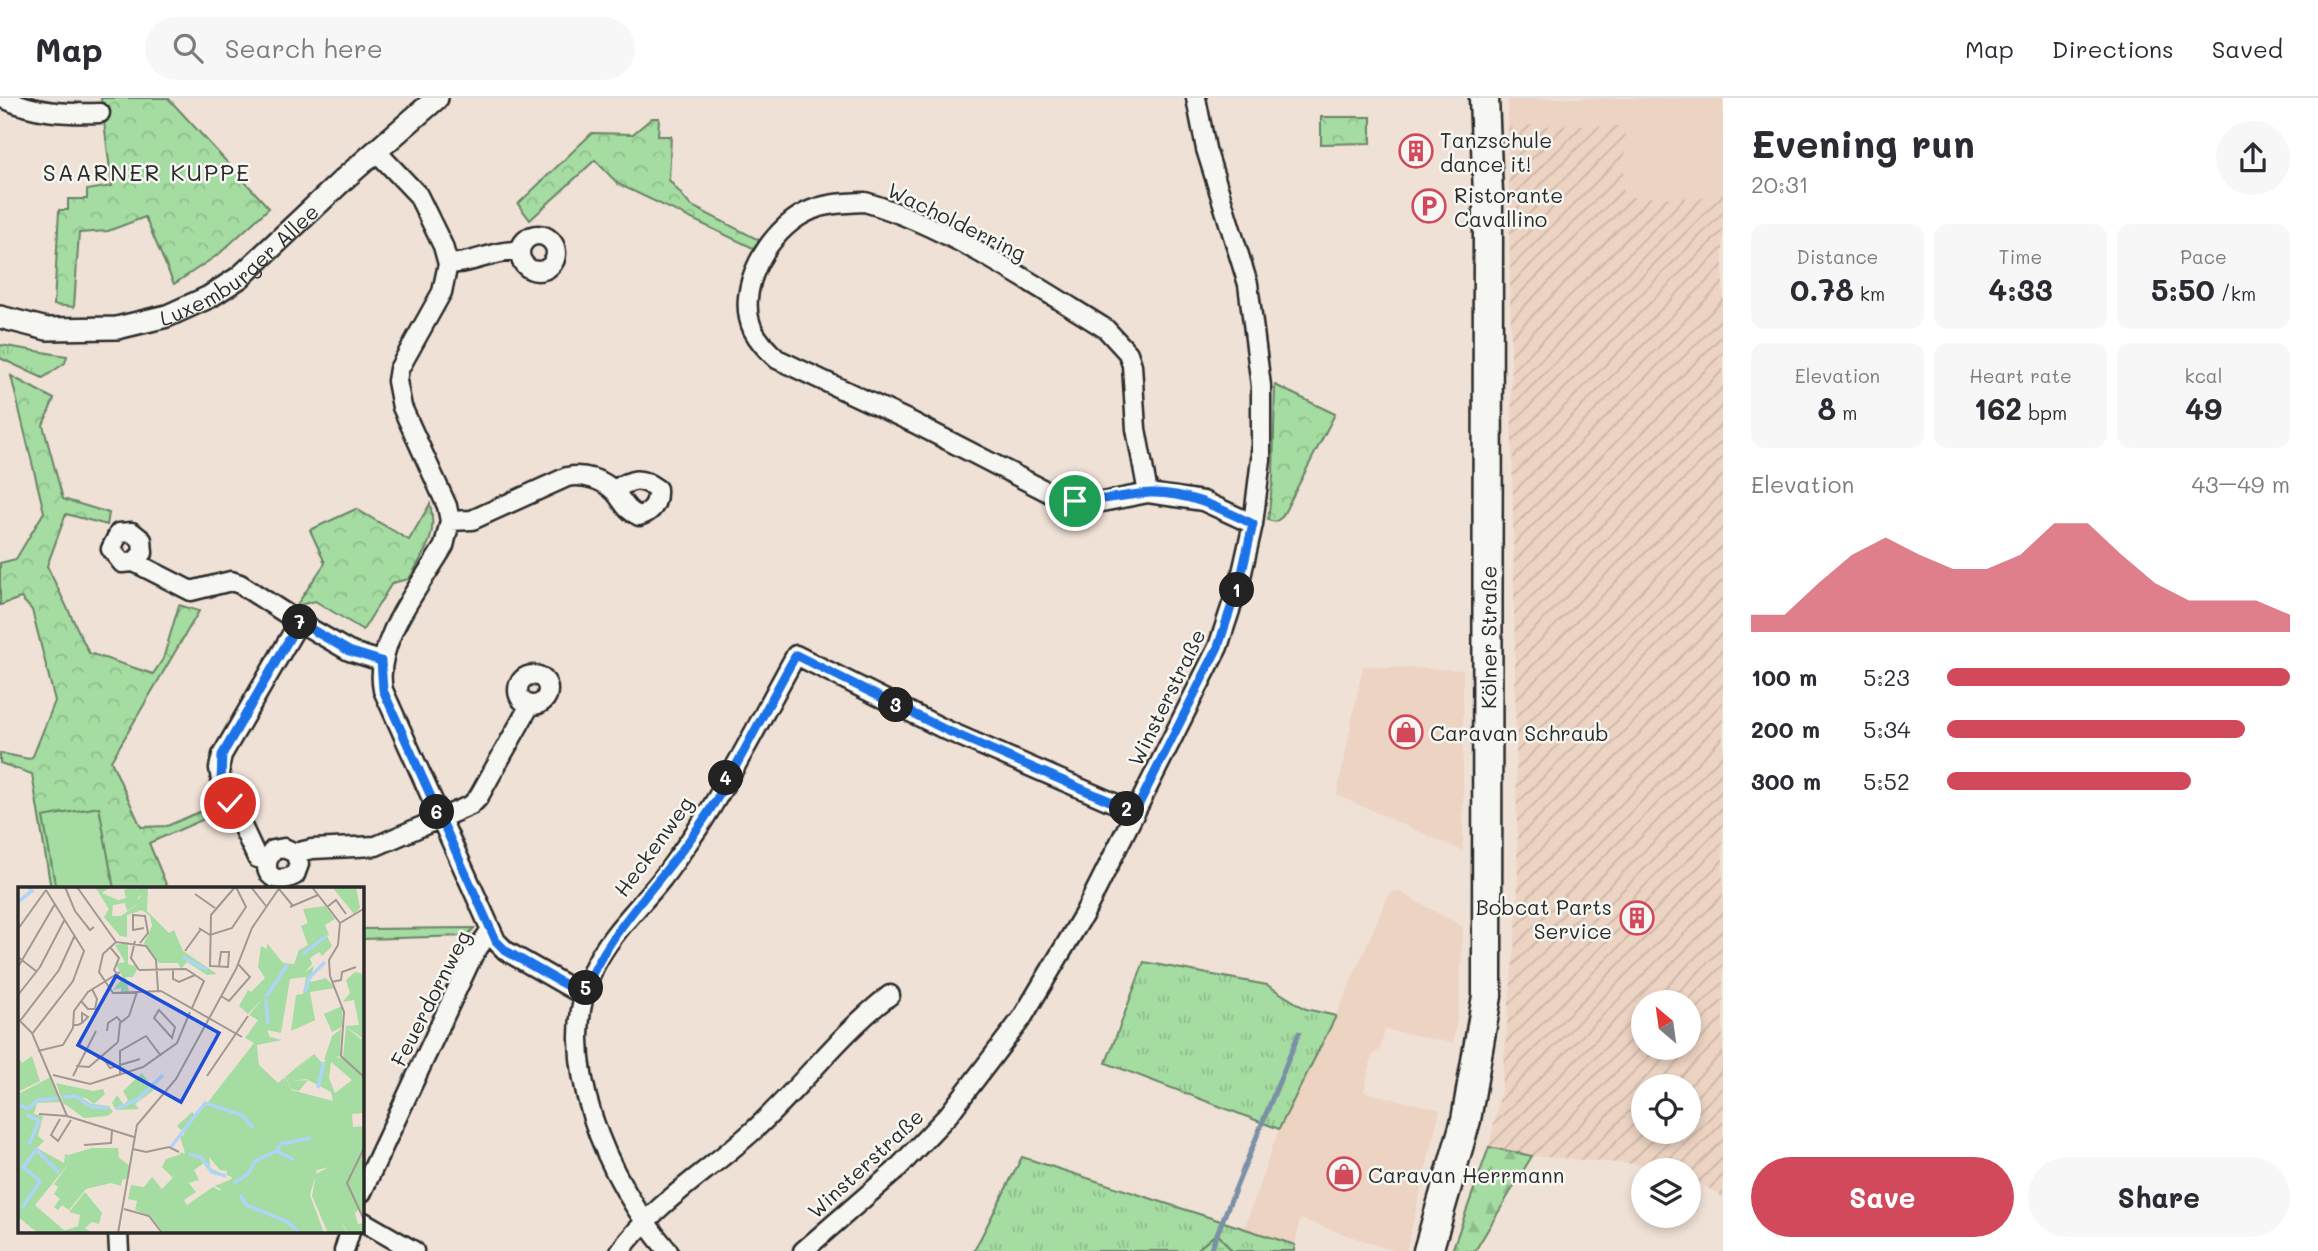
<!DOCTYPE html>
<meta charset="utf-8">
<style>
body{margin:0;font-family:Mali,sans-serif;background:#f7f7f7;color:#2b2b33;height:100vh;display:flex;flex-direction:column;font-size:26px;white-space:nowrap}
*{box-sizing:border-box;margin:0}
p{font-size:23px;color:#7c7c81}
.icon{flex:none;width:38px;height:38px;fill:none;stroke:currentColor;stroke-width:2;stroke-linecap:round;stroke-linejoin:round}
.map{position:relative;flex:1;overflow:hidden}
.panel{display:flex;flex-direction:column;background:#fff;width:595px}
.panel>*{flex:none}
.needle{width:46px;rotate:331deg}
.buttons{position:absolute;left:1631px;top:892px;display:grid;gap:14px}
.buttons a{display:grid;place-items:center;width:70px;height:70px;border-radius:50%;background:#fff;box-shadow:0 4px 10px #0003;font-size:35px}
.pin{position:absolute;display:grid;place-items:center;width:60px;height:60px;color:#fff;margin:-30px;border:4px solid #fff;border-radius:50%;box-shadow:0 2px 7px #0007}
.km{position:absolute;width:35px;height:35px;margin:-18px;border-radius:50%;background:#222;color:#fff;font-size:19px;line-height:35px;text-align:center}
.round{display:grid;place-items:center;flex:none;width:74px;height:74px;border-radius:37px;background:#f7f7f7}
.headline{display:flex;align-items:center;justify-content:space-between;height:119px;padding:0 28px}
h1{font-size:38px;font-weight:700;line-height:52px}
.figures{display:grid;grid-template-columns:repeat(3,1fr);gap:10px;height:119px;padding:7px 28px}
.figures div{display:grid;align-content:center;border-radius:14px;background:#f7f7f7;text-align:center}
.figures b{font-size:30px;font-weight:700}
.figures small{font-size:19px;font-weight:400}
.figures p{font-size:19px}
.chart{height:196px;padding:14px 28px}
.chart p{display:flex;justify-content:space-between}
.chart svg{width:100%;height:126px;margin-top:7px;fill:#d1495b;opacity:.7}
.cta{display:flex;gap:14px;margin-top:auto;padding:14px 28px}
.cta a{flex:1;height:80px;border-radius:42px;background:#d1495b;color:#fff;font-size:28px;font-weight:700;line-height:80px;text-align:center}
.cta a+a{background:#f7f7f7;color:#2b2b33}
ul{padding:0 28px;list-style:none;font-size:23px}
li{display:grid;grid-template-columns:112px 84px 1fr;align-items:center;height:52px}
li i{height:18px;border-radius:9px;background:#d1495b}
header{display:flex;align-items:center;gap:42px;box-sizing:border-box;height:98px;padding:0 35px;background:#fff;border-bottom:2px solid #e1e1e2}
header strong{font-size:33px}
nav{display:flex;gap:38px;margin-inline-start:auto;font-size:24px}
.search{width:490px;height:63px;background:#f7f7f7;display:flex;align-items:center;gap:18px;box-sizing:border-box;padding:0 24px;border-radius:38px;color:#7c7c81;font-size:26px}
main{display:flex;flex:1;min-height:0}
.map>svg:first-child{display:block}
.built{fill:#ecd3c2}
.industrial{fill:url(#industrial-furrows);fill-rule:evenodd}
.grass{fill:url(#grass-tufts);stroke:#688466;stroke-width:2}
.forest{fill:url(#forest-firs);stroke:#688466;stroke-width:2}
.wetland{fill:url(#wetland-marsh);stroke:#688466;stroke-width:2}
.park{fill:url(#park-crowns);stroke:#688466;stroke-width:2}
.pitch{fill:#a5dca1;stroke:#688466;stroke-width:2}
.lines{fill:none;stroke-linecap:round;stroke-linejoin:round}
.stream{stroke:#7a90a6;stroke-width:5}
.minor-casing{stroke:#2b2b2b;stroke-width:23}
.tertiary-casing{stroke:#2b2b2b;stroke-width:26}
.primary-casing{stroke:#2b2b2b;stroke-width:33}
.minor{stroke:#f6f6f2;stroke-width:18}
.tertiary{stroke:#f6f6f2;stroke-width:21}
.primary{stroke:#f6f6f2;stroke-width:28}
.route-casing{stroke:#fff;stroke-width:14}
.route{stroke:#1a73e8;stroke-width:9}
.labels{text-anchor:middle;dominant-baseline:central;stroke-width:5;stroke-linejoin:round;paint-order:stroke}
.poi-label{font-size:21px;fill:#2b2b2b;stroke:#f6f6f2;text-anchor:start}
.street-label{font-size:21px;fill:#2b2b2b;stroke:#f6f6f2}
.neighbourhood-label{font-size:23px;letter-spacing:2px;fill:#2b2b2b;stroke:#f6f6f2}
.inset-river{fill:none;stroke:#afd4f8;stroke-width:3.5}
.inset-road{fill:none;stroke:#a19892;stroke-width:2}
.view{fill:#1d4ed8;fill-opacity:0.15;stroke:#1d4ed8;stroke-width:3.5}
.inset-edge{fill:none;stroke:#2b2b2b;stroke-width:3.5}
</style>
<header>
<strong>Map</strong>
<div class="search"><svg class="icon" aria-label="search" viewBox="0 0 24 24"><circle cx="10" cy="10" r="6"/><path d="M15 15l6 6"/></svg>Search here</div>
<nav><a>Map</a><a>Directions</a><a>Saved</a></nav>
</header>
<main>
<div class="map">
<svg width="1723" height="1153" viewBox="0 0 1723 1153">
<defs>
<pattern id="industrial-furrows" width="10" height="10" patternUnits="userSpaceOnUse" patternTransform="scale(1.75)"><rect width="10" height="10" fill="#ecd3c2"/><path d="M-1 1l2-2M0 10L10 0M9 11l2-2" fill="none" stroke="#cbb5a7"/></pattern>
<pattern id="grass-tufts" width="24" height="20" patternUnits="userSpaceOnUse" patternTransform="scale(1.75)"><rect width="24" height="20" fill="#a5dca1"/><path d="M3 7l-1-3M5 7V3M7 7l1-3M15 17l-1-3M17 17v-4M19 17l1-3" fill="none" stroke="#8ebd8b"/></pattern>
<pattern id="forest-firs" width="22" height="20" patternUnits="userSpaceOnUse" patternTransform="scale(1.75)"><rect width="22" height="20" fill="#a5dca1"/><path d="M5 1l3.5 6h-7zM16 11l3.5 6h-7z" fill="#8ebd8b"/></pattern>
<pattern id="wetland-marsh" width="20" height="14" patternUnits="userSpaceOnUse" patternTransform="scale(1.75)"><rect width="20" height="14" fill="#a5dca1"/><path d="M1 5h8M5 5V1M11 12h8M15 12V8" fill="none" stroke="#8ebd8b"/></pattern>
<pattern id="park-crowns" width="20" height="18" patternUnits="userSpaceOnUse" patternTransform="scale(1.75)"><rect width="20" height="18" fill="#a5dca1"/><path d="M2 6a3 3 0 1 1 6 0M12 15a3 3 0 1 1 6 0" fill="none" stroke="#8ebd8b"/></pattern>
</defs>
<rect width="100%" height="100%" fill="#f0e1d6"/>
<filter id="ink" filterUnits="userSpaceOnUse"><feTurbulence type="fractalNoise" baseFrequency=".0143" numOctaves="2"/><feDisplacementMap in="SourceGraphic" scale="14" xChannelSelector="R" yChannelSelector="G"/><feConvolveMatrix kernelMatrix="1 2 1 2 8 2 1 2 1" color-interpolation-filters="sRGB"/></filter>
<g filter="url(#ink)">
<!-- built -->
<path class="built" d="M1508 0H1723V84L1711 101 1623 99 1625 28 1518 27 1508 30Z
M1363 568 1463 572V753L1337 697Z
M1398 793 1463 829 1459 909 1453 945 1385 931 1380 951 1372 958 1364 994 1440 1012 1406 1153H1394L1300 1121 1295 1147 1244 1131 1279 1031 1336 918 1389 796Z"/>
<!-- industrial -->
<path class="industrial" d="M1518 27 1626 28 1623 99 1710 100 1723 84V1099L1689 1079V1073L1671 1069 1532 1058 1489 1049 1501 993 1518 807 1508 30ZM1643 905H1689V950H1643ZM1643 989H1689V1034H1643Z"/>
<!-- grass -->
<path class="grass" d="M0 247 67 258 65 265 43 280 0 260Z
M1144 864 1267 887 1306 911 1336 918 1279 1031 1106 965Z
M1022 1059 1295 1147 1294 1153H974Z"/>
<!-- forest -->
<path class="forest" d="M1489 1049 1532 1058 1475 1153H1452Z"/>
<!-- wetland -->
<path class="wetland" d="M1217 1135 1232 1153H1197L1198 1151Z"/>
<!-- park -->
<path class="park" d="M101 0H168L269 110 219 156 174 186 145 119 108 133 79 135 74 209 54 207 59 112H68V101H87V92L112 88Z
M1321 19H1371V45L1321 46Z
M652 20H659L658 38H671L669 82 690 107 759 142 753 150 618 86 595 62 530 122 518 106 592 35 633 36Z
M11 278 54 301 43 327 63 401 109 415 107 427 66 416 47 468 89 555 153 576 163 561 179 507 199 513 111 663 141 729 167 728 222 704 225 712 149 745 168 791H51L32 676 0 665V655L29 661 33 658 55 603 32 512 21 500 0 507V465L16 461 44 414Z
M1275 287 1335 316 1282 419 1275 424 1268 422 1273 379Z
M430 406C438 439 425 453 409 481L392 485 363 532 315 503 296 508 325 465 310 432 356 411 409 442Z
M474 830 467 838 362 841V831Z"/>
<!-- pitch -->
<path class="pitch" d="M99 709 114 791H56L43 719Z"/>
<g class="lines">
<!-- stream -->
<path class="stream" d="M1210 1153 1299 935"/>
<defs>
<path id="minor" d="M3 0C35 15 66 16 100 15
M376 53 418 97 443 148 448 166 442 194 399 271 397 283 402 309 447 408 450 423 444 448C420 489 373 544 383 592L496 843 506 853 583 897
M865 104C947 128 1033 186 1106 231L1128 255 1132 267 1136 331 1148 395 1102 404 1075 403 1050 395 914 325 777 261C768 253 759 244 753 232 734 191 769 132 807 114 825 105 845 105 865 104Z
M520 155a18 18 0 1 1 36 0a18 18 0 1 1-36 0Z
M448 166C473 166 494 152 519 153
M1148 395 1203 403 1253 426
M450 423 472 422 567 379C583 376 603 381 615 394 624 404 625 412 639 418 652 414 658 406 657 391 640 378 632 381 614 392
M134 464 143 455 142 442 132 434 119 435 111 451 122 465 134 464 191 493 231 483 240 486 299 524
M518 592a15 15 0 1 1 30 0a15 15 0 1 1-30 0Z
M295 755 299 766 295 777C273 789 258 773 273 752L284 750 295 755 312 751 376 748 471 707 478 700 530 607
M266 762 257 760 221 683 219 670 222 657 299 524 349 553 381 563
M362 1094 473 857 490 833
M362 1123 414 1153
M118 1134 119 1153
M344 1153 350 1134
M620 1153C656 1104 710 1072 754 1032 802 988 839 936 890 897
M668 1153C608 1084 551 958 594 869 610 836 639 810 662 781 675 764 687 746 699 729 735 674 764 614 796 557L946 632 1135 714
M803 1153 895 1073 949 1016 1022 920 1084 816 1218 549 1241 479 1253 426 1261 361V288L1248 186 1206 51 1196 0"/>
<g id="tertiary">
<path id="s1" d="M0 219 47 231 117 230 167 218 209 199 240 179 344 81 437 0"/>
</g>
<g id="primary">
<path id="s2" d="M1428 1153 1466 1022 1487 898 1488 96 1484 0"/>
</g>
</defs>
<!-- minor casing -->
<use href="#minor" class="minor-casing"/>
<!-- tertiary casing -->
<use href="#tertiary" class="tertiary-casing"/>
<!-- primary casing -->
<use href="#primary" class="primary-casing"/>
<!-- minor -->
<use href="#minor" class="minor"/>
<!-- tertiary -->
<use href="#tertiary" class="tertiary"/>
<!-- primary -->
<use href="#primary" class="primary"/>
</g>
</g>
<g class="lines" filter="url(#ink)">
<defs>
<path id="route" d="M230 705 221 683 222 657 299 524 349 553 381 563 383 592 496 843 506 853 583 897C607 833 660 786 698 730 735 676 763 614 796 557L946 632 1135 714 1218 549 1241 479 1253 426C1219 410 1188 394 1150 395 1125 396 1103 404 1075 403"/>
</defs>
<!-- route casing -->
<use href="#route" class="route-casing"/>
<!-- route -->
<use href="#route" class="route"/>
</g>
<!-- icons -->
<defs>
<symbol id="building-ring" viewBox="-11 -11 22 22"><circle r="9.5" fill="#f6f6f2" stroke="#d1495b" stroke-width="1.5"/><path d="M-4-6H4V6H1V3H-1V6H-4ZM-2.5-4.3h1.7v1.8h-1.7ZM.8-4.3h1.7v1.8H.8ZM-2.5-1h1.7V.8h-1.7ZM.8-1h1.7V.8H.8Z" fill="#d1495b"/></symbol>
<symbol id="parking-ring" viewBox="-11 -11 22 22"><circle r="9.5" fill="#f6f6f2" stroke="#d1495b" stroke-width="1.5"/><path d="M-3.5-5.5H1a3.5 3.5 0 0 1 0 7H-1V5.5H-3.5ZM-1-3.4V-.6H.8a1.4 1.4 0 0 0 0-2.8Z" fill="#d1495b"/></symbol>
<symbol id="shop-ring" viewBox="-11 -11 22 22"><circle r="9.5" fill="#f6f6f2" stroke="#d1495b" stroke-width="1.5"/><path d="M-5-2.5h2.3a2.7 3.5 0 0 1 5.4 0H5L5.5 6h-11ZM-1.5-2.5h3a1.5 2.3 0 0 0-3 0Z" fill="#d1495b"/></symbol>
</defs>
<g fill-rule="evenodd">
<use href="#building-ring" x="1397" y="34" width="38" height="38"/>
<use href="#parking-ring" x="1410" y="89" width="38" height="38"/>
<use href="#shop-ring" x="1387" y="615" width="38" height="38"/>
<use href="#building-ring" x="1618" y="801" width="38" height="38"/>
<use href="#shop-ring" x="1325" y="1057" width="38" height="38"/>
</g>
<g class="labels">
<!-- poi labels -->
<g class="poi-label">
<text x="1440" y="41">Tanzschule<tspan x="1440" dy="24">dance it!</tspan></text>
<text x="1454" y="96">Ristorante<tspan x="1454" dy="24">Cavallino</tspan></text>
<text x="1430" y="634">Caravan Schraub</text>
<text x="1612" y="808" text-anchor="end">Bobcat Parts<tspan x="1612" dy="24">Service</tspan></text>
<text x="1368" y="1076">Caravan Herrmann</text>
</g>
<!-- street labels -->
<g class="street-label">
<text transform="translate(957 123) rotate(26)">Wacholderring</text>
<text stroke="none"><textPath href="#s1" startOffset="259">Luxemburger Allee</textPath></text>
<text stroke="none"><textPath href="#s2" startOffset="621">Kölner Straße</textPath></text>
<text transform="translate(1166 599) rotate(-64)">Winsterstraße</text>
<text transform="translate(653 748) rotate(-54)">Heckenweg</text>
<text transform="translate(430 900) rotate(-63)">Feuerdornweg</text>
<text transform="translate(865 1065) rotate(-43)">Winsterstraße</text>
</g>
<!-- neighbourhood labels -->
<g class="neighbourhood-label">
<text x="147" y="74">SAARNER KUPPE</text>
</g>
</g>
<!-- overview -->
<g transform="translate(18 789)">
<rect width="346" height="346" fill="#f0e1d6"/>
<path d="M117 0 123 6 119 13 124 9V14L109 24 107 16 98 14 108 11 106 3ZM290 36 295 52 308 47 314 59 304 69 301 65 292 71 294 77 287 85 296 79 292 95 308 91 317 101 292 105 297 133 273 144 278 108 285 107 288 90 272 92 263 146 249 143 252 150 264 153 239 158 241 178 260 196 292 169 274 187 276 194 290 193 281 204 273 202 268 190 260 201 212 193 190 215 236 156 227 151 240 133 231 128 246 110 230 127 221 119 230 103 233 105 247 91 240 80 243 59 249 62V56L265 76 276 77 281 63 290 58 283 39ZM324 119V140L314 145 306 127ZM323 142 322 169 306 173 314 149ZM14 169 22 194 0 205V170L4 176ZM124 186 136 203 117 217 121 222 98 223 94 216 99 208 106 218 110 213 105 204ZM33 190 40 208 0 209V207ZM38 196 75 204 85 202 87 207 76 217 68 211 43 210ZM54 212 85 225 88 229 66 231 47 217ZM74 261H100L101 271 112 279 111 291 104 293 103 299 93 296 68 302 51 323 44 318 40 323 36 320 42 312 36 307 40 300 36 297 51 276 50 268ZM162 265 186 276 176 283 181 293 171 296 178 305 166 313 169 318 195 300 265 337 271 346H145L132 329 117 323 119 314 110 312 113 298 126 300 134 290 144 302 164 281ZM320 275 332 315 318 323 329 346H310L294 309 297 292 288 286 298 287ZM67 305 84 326 81 337 74 335 67 341 74 346H39L60 339 62 328 51 325Z" fill="#a5dca1"/>
<path d="M296 167 305 177 310 169 346 174V226L334 227 335 240 347 239 346 291 330 310 320 275 300 277 293 299 265 337 197 299 216 291 209 288 208 279 218 186 227 178 233 186 241 183 260 202 268 191 273 203 315 214 313 205 288 192 276 194 273 187ZM313 175 334 193 317 206 311 191ZM30 206 40 208 42 215 19 216 16 227 25 229 20 249 26 254 19 261 46 276 47 267 50 268 51 276 17 318 48 345 20 346 0 330V209ZM56 206 74 217 91 219 95 225 89 229 54 213 46 218 43 210Z" fill="#a5dca1" fill-rule="evenodd"/>
<path d="M289 106 297 133 276 142V124Z" fill="#a5dca1"/>
<path d="M307 19 317 32 307 38 311 48 295 52 285 22ZM328 140 345 154 346 174 341 181 325 170Z" fill="#a5dca1"/>
<path d="M77 0H92L84 6 107 16 95 18 94 29H103L124 14 119 0H130L129 24 151 46 156 43 165 64 199 87 189 88 169 75 163 82 160 76H141L126 56 134 39 132 29 124 23 109 28V50L102 49 86 30 91 22ZM314 0H338L342 21 336 27ZM110 55V77L120 80 115 90H108L111 105 103 106V101L95 103 105 91 98 77 107 75 97 58ZM337 85 346 87V168L343 150 327 139 341 138 336 113 325 115 332 106 328 93ZM225 175 260 199 268 192 273 203 316 215 318 249 332 252 337 279 346 260V332L340 323 337 326 340 337 346 336V346H330L317 323 330 315 320 278 299 283 292 308 306 346H268L263 338 233 325 224 335 235 346H196L200 342 188 330 180 313 191 303 197 310 201 306 203 302 197 299 214 293 212 284 202 283 191 270 192 281 207 288 193 286 185 276 164 292H156L144 280 148 272 167 266 162 250 167 247 159 239 174 225 178 229Z" fill="#a5dca1"/>
<path class="inset-river" d="M0 15 14 4 11 0M284 68 308 49M165 70 189 83M287 105 292 90 307 75M248 110 270 77M248 112 250 137M300 201 306 175M45 210 57 209 74 220 90 221M0 217 10 222 20 213 40 211M98 222 120 212 145 188M9 228 21 234 11 257M153 260 187 216 224 228 235 241M17 261 41 286M259 263 263 257 293 251M171 267 183 270 194 285 208 289M216 296 230 287 237 274 259 264 276 273M222 308 228 318 270 335 281 346M4 321 22 294 5 280 19 262"/>
<path class="inset-road" d="M47 0 57 24 72 43 76 40M59 0 98 55M233 0 248 19M294 0 322 36 347 21M261 2 275 19M177 7 197 21M272 20 300 8M309 20 318 13 328 27M322 36 320 58 311 73 312 89 326 125 323 169 347 191M181 41 192 48 214 41 228 20 218 0M0 42 28 3M117 54 113 71 121 83M122 56 130 46 127 29 115 28V43L126 41M92 60 101 71 96 83 104 93M167 64 183 42M0 70 18 84M192 79 210 80 211 65H203L201 79M0 80 37 17M192 80 193 28 217 0M121 83 168 82 186 94 174 121M155 83V92L161 95 177 88M314 95 323 93 324 85 338 80M140 103 138 73 128 59 98 55 85 67 81 85 95 106 143 104 224 150M0 108 22 80 47 32M203 109 211 114 232 90 220 77M63 114 70 122H77L79 112 74 102M141 123 157 140 154 151 136 131ZM0 132 14 146 49 229M2 134 41 83 57 48M55 138H60L64 136 70 130 64 126V136M89 144 90 136 99 130 103 135M14 147 55 94 66 64 28 3M100 155 102 136 111 129 119 105M20 164 45 158 55 141 56 124 70 105 102 85M83 168 92 181 122 172M58 179 71 180 100 155M102 187V164L128 149 143 169M35 188 72 197 125 180 159 156 172 125M55 189 78 144M189 189 230 129M21 227 49 229M49 229 116 250M42 232 33 248 40 254 53 233M66 258 93 256 94 244M347 259 329 296 347 335M115 262 128 265 151 260 161 265M106 322 131 329 144 346M100 346 119 238 158 192 218 82 234 41 262 0"/>
<path class="view" d="M98 89 201 146 163 215 60 158Z"/>
<rect width="346" height="346" class="inset-edge"/>
</g>
</svg>
<div class="buttons">
<a><svg class="needle" viewBox="-14 -14 28 28"><path d="M0-13l5 13h-10z" fill="#e53935"/><path d="M0 13l5-13h-10z" fill="#7c7c81"/></svg></a>
<a><svg class="icon" aria-label="locate" viewBox="0 0 24 24"><circle cx="12" cy="12" r="6"/><path d="M12 2v4M12 18v4M2 12h4M18 12h4"/></svg></a>
<a><svg class="icon" aria-label="layers" viewBox="0 0 24 24"><path d="M12 4l9 5-9 5-9-5zM3 14l9 5 9-5"/></svg></a>
</div>
<div class="pin" style="left:1075px;top:403px;background:#1e9e55"><svg class="icon" aria-label="arrive" viewBox="0 0 24 24"><path d="M6 21V4h12l-3 4 3 4H6"/></svg></div>
<div class="pin" style="left:230px;top:705px;background:#d93025"><svg class="icon" aria-label="check" viewBox="0 0 24 24"><path d="M5 12l5 5 9-10"/></svg></div>
<b class="km" style="left:1237px;top:492px">1</b>
<b class="km" style="left:1127px;top:711px">2</b>
<b class="km" style="left:896px;top:607px">3</b>
<b class="km" style="left:726px;top:680px">4</b>
<b class="km" style="left:586px;top:890px">5</b>
<b class="km" style="left:437px;top:714px">6</b>
<b class="km" style="left:300px;top:524px">7</b>
</div>
<section class="panel">
<div class="headline"><div><h1>Evening run</h1><p>20:31</p></div><a class="round"><svg class="icon" aria-label="share" viewBox="0 0 24 24"><path d="M12 15V3M7 8l5-5 5 5M5 13v7h14v-7"/></svg></a></div>
<div class="figures">
<div><p>Distance</p><b>0.78<small> km</small></b></div>
<div><p>Time</p><b>4:33</b></div>
<div><p>Pace</p><b>5:50<small> /km</small></b></div>
</div>
<div class="figures">
<div><p>Elevation</p><b>8<small> m</small></b></div>
<div><p>Heart rate</p><b>162<small> bpm</small></b></div>
<div><p>kcal</p><b>49</b></div>
</div>
<div class="chart"><p><span>Elevation</span>43–49 m</p>
<svg viewBox="0 0 160 44" preserveAspectRatio="none"><path d="M0 44V38L10 38L20 27L30 17L40 11L50 17L60 22L70 22L80 17L90 6L100 6L110 17L120 27L130 33L140 33L150 33L160 38V44z"/></svg>
</div>
<ul>
<li><b>100 m</b>5:23<i style="width:100%"></i></li>
<li><b>200 m</b>5:34<i style="width:87%"></i></li>
<li><b>300 m</b>5:52<i style="width:71%"></i></li>
</ul>
<div class="cta"><a>Save</a><a>Share</a></div>
</section>
</main>
